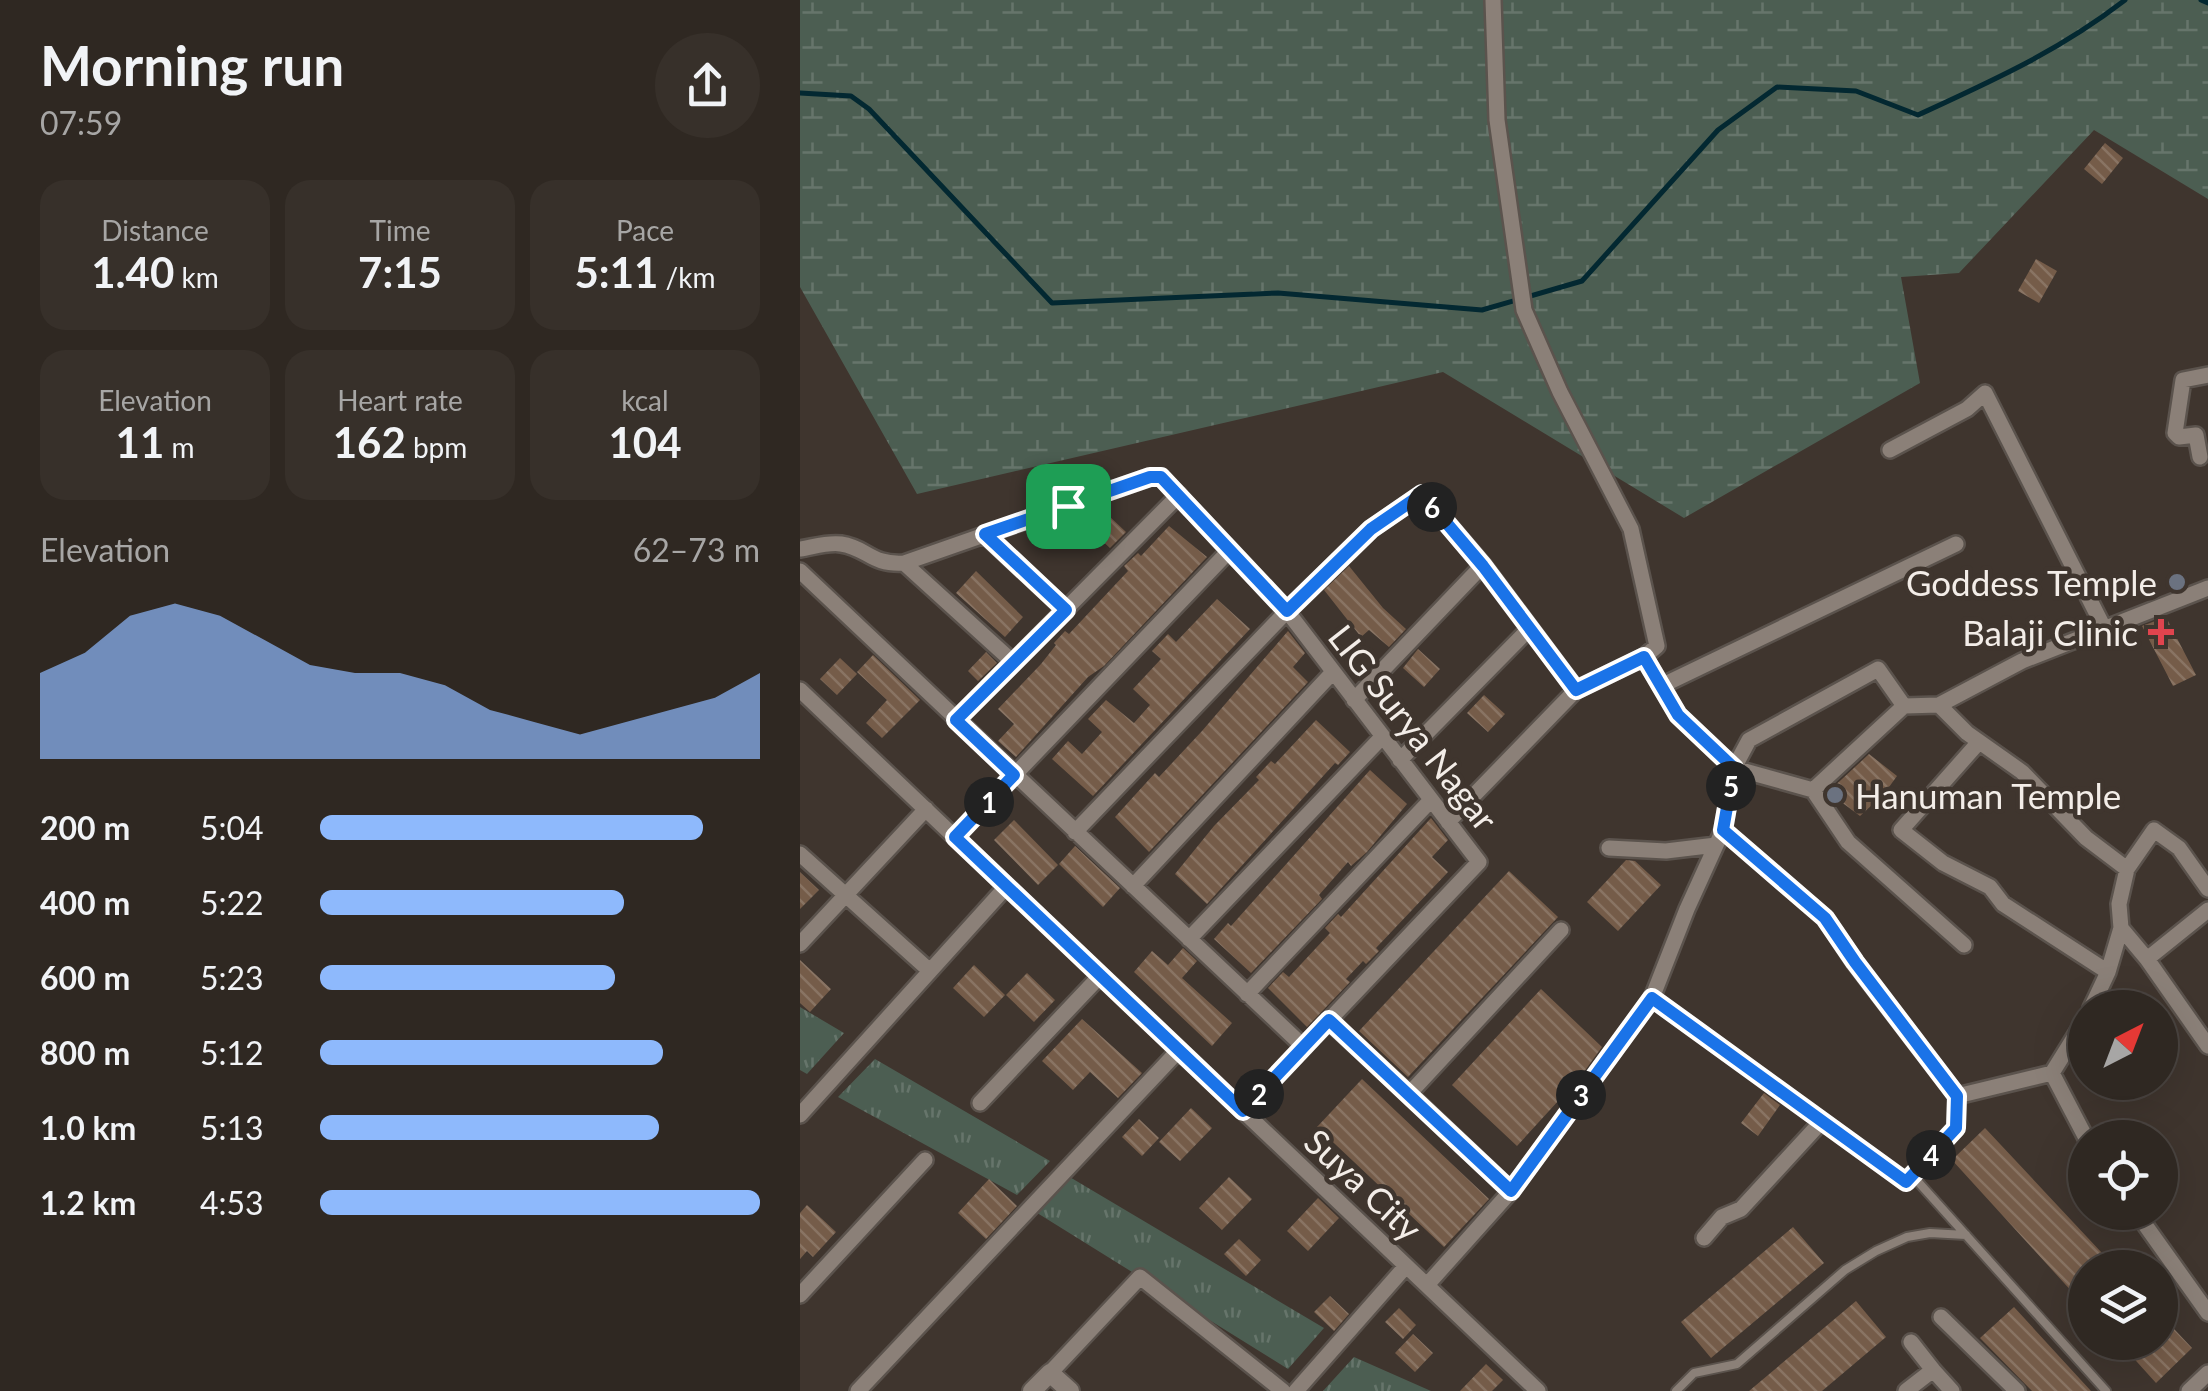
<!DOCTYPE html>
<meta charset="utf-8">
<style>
body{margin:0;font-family:Lato,sans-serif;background:#37302a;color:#f1f3f6;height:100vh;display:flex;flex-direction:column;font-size:38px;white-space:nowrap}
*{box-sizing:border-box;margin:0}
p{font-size:32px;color:#a7a6a5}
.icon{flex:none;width:55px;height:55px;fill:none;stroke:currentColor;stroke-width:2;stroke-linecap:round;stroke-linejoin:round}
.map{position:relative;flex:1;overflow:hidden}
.details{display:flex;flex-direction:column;background:#2f2822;width:800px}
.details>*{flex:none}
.needle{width:65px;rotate:42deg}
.buttons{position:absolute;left:1268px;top:990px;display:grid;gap:20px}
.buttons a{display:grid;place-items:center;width:110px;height:110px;border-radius:50%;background:#2f2822;box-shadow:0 10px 40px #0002,0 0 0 2px #4a4440;font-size:50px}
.pin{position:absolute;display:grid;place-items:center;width:85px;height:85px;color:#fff;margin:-42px;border-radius:20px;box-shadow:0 5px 15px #0006}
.km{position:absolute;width:50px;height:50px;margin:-25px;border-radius:50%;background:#222;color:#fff;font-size:28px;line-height:50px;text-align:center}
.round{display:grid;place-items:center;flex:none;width:105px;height:105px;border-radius:52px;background:#37302a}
.headline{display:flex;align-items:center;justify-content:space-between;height:170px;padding:0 40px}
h1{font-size:55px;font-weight:700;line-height:75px}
.metrics{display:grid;grid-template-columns:repeat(3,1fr);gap:15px;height:170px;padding:10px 40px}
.metrics div{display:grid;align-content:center;border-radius:25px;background:#37302a;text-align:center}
.metrics b{font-size:42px;font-weight:700}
.metrics small{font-size:28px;font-weight:400}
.metrics p{font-size:28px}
.chart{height:280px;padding:20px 40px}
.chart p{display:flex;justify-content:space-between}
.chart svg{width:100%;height:180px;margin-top:10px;fill:#8eb9fc;opacity:.7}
ul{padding:0 40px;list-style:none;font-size:32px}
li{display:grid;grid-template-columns:160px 120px 1fr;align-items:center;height:75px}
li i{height:25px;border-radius:12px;background:#8eb9fc}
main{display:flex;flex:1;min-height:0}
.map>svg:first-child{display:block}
.wetland{fill:url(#wetland-marsh)}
.park{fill:url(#park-tufts)}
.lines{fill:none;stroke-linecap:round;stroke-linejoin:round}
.stream{stroke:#032831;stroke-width:5}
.building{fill:url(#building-back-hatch)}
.service-casing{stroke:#5b534d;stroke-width:12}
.minor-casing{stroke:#5b534d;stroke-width:20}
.tertiary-casing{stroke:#5b534d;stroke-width:22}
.service{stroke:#8b8078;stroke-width:8}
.minor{stroke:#8b8078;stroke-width:15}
.tertiary{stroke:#8b8078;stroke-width:18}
.route-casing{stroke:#fff;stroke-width:20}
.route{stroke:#1a73e8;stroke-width:12}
.worship-dot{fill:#6b7280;stroke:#3f352e;stroke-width:4}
.health-dot{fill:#e0444e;stroke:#3f352e;stroke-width:4}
.labels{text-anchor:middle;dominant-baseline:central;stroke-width:9;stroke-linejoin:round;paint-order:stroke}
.poi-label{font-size:35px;fill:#f3ede8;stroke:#3f352e;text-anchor:end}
.street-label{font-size:35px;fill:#f3ede8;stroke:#3f352e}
</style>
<main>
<section class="details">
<div class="headline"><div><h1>Morning run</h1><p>07:59</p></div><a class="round"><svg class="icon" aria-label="share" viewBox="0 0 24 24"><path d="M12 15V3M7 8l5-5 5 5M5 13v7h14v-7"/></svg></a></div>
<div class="metrics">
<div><p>Distance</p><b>1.40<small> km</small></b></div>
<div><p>Time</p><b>7:15</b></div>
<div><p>Pace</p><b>5:11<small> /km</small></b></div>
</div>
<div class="metrics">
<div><p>Elevation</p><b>11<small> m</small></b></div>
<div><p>Heart rate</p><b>162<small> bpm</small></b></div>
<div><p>kcal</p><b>104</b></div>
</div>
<div class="chart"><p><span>Elevation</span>62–73 m</p>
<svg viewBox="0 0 160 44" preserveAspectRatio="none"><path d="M0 44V23L10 18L20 9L30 6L40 9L50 15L60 21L70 23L80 23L90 26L100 32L110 35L120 38L130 35L140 32L150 29L160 23V44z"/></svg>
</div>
<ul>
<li><b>200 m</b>5:04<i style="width:87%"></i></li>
<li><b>400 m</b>5:22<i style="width:69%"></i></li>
<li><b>600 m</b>5:23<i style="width:67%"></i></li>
<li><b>800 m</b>5:12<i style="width:78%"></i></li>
<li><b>1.0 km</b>5:13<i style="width:77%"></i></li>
<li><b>1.2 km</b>4:53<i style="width:100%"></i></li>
</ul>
</section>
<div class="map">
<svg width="1408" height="1391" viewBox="0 0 1408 1391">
<defs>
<pattern id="wetland-marsh" width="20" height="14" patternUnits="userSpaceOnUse" patternTransform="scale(2.5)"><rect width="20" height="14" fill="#4c5e52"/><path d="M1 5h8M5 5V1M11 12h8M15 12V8" fill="none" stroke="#66756b"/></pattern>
<pattern id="park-tufts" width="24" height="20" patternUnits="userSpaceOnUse" patternTransform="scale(2.5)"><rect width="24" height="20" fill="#4c5e52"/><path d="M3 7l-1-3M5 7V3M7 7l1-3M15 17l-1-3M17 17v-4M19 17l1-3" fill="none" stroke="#66756b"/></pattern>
<pattern id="building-back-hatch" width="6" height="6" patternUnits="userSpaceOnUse" patternTransform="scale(2.5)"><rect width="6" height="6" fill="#755c49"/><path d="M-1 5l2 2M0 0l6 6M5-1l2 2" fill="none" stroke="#897463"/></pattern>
</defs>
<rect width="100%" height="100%" fill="#3f352e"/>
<!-- wetland -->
<path class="wetland" d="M0 0H1408V199L1294 130 1159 273 1101 277 1120 383 884 518 643 372 117 494 0 287Z"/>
<!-- park -->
<path class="park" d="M0 1007 44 1033 7 1074 0 1070Z
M75 1059 250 1161 217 1195 38 1097Z
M268 1176 524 1328 488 1369 234 1211Z
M554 1357 631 1391H523Z"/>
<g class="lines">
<!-- stream -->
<path class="stream" d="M1401 0 1408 3
M0 93 51 96 69 109 252 303 478 293 682 310 782 281 918 130 977 87 1056 91 1118 115C1194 80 1259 51 1325 0"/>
</g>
<!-- building -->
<path class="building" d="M1305 143 1323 158 1302 184 1284 169Z
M1236 259 1257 271 1239 303 1218 291Z
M307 514 326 532 310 548 291 530Z
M369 526 407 557 304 666 288 677 216 757 198 741 214 724 198 709 241 664 256 645 254 643 265 631 269 634 328 571 324 566 338 553 341 556Z
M549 566 583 608 606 629 589 647 569 630 561 637 524 590Z
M176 571 223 617 205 637 156 593Z
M417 599 450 629 293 796 252 759 268 741 282 754 302 732 288 719 306 700 334 723 350 705 333 689 361 659 352 651 368 634 376 642Z
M1366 617 1396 675 1373 686 1342 626Z
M488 631 505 653 493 667 508 682 349 852 315 817 355 773 359 777 402 731Z
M618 649 640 669 624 687 603 668Z
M186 652 197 663 178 681 168 671Z
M73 655 120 700 82 738 66 723 87 700 57 672Z
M40 658 57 674 37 695 20 679Z
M684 695 705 714 688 732 667 713Z
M516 720 550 752 538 765 535 763 407 904 375 874 414 826 459 780 456 777 471 761 475 764Z
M1069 754 1097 776 1084 794 1060 816 1028 792Z
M570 770 607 804 567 852 551 866 548 862 519 895 522 899 451 973 414 939 428 923 431 926Z
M631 818 648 840 632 857 648 872 576 948 579 951 566 964 563 961 546 979 550 982 507 1027 468 988 483 972 489 977 530 933 525 928 538 914 541 917Z
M214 820 258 865 238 885 194 840Z
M275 846 320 888 303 907 259 864Z
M826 860 835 861 861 885 818 931 787 902Z
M709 871 758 917 608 1077 559 1031Z
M0 872 19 890 0 909Z
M383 948 397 961 382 978 432 1023 412 1046 334 972 352 951 368 965Z
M0 960 31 989 10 1012 0 1003Z
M174 965 205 995 184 1017 153 988Z
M227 973 255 1000 234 1022 206 995Z
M741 989 802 1047 781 1076 717 1146 652 1085Z
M282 1019 342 1073 318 1098 290 1072 273 1090 242 1061Z
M562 1079 689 1199 644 1247 517 1127Z
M964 1093 980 1105 958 1136 941 1123Z
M391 1108 412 1128 380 1161 359 1142Z
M339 1119 359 1138 342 1156 322 1137Z
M1185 1128 1316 1268H1285V1306L1152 1160Z
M429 1177 452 1199 422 1230 399 1208Z
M189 1179 217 1206 186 1239 158 1213Z
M518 1198 539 1218 508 1251 487 1231Z
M7 1205 36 1232 13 1257 7 1251 0 1259V1213Z
M993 1227 1024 1263 911 1358 881 1322Z
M439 1239 461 1260 446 1276 424 1254Z
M530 1296 549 1314 534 1331 514 1312Z
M1056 1301 1086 1337 1022 1391H949Z
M1214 1307 1291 1391H1232L1180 1338Z
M599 1308 616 1325 603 1339 585 1322Z
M1360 1314 1392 1348 1356 1383 1319 1342H1360Z
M613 1334 633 1353 615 1372 595 1353Z
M686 1364 703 1380 692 1391H660Z"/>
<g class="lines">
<defs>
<path id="service" d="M1112 1175 1306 1391
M876 1391 894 1373 937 1364 1045 1270 1076 1251 1107 1237 1130 1233 1166 1235"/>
<path id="minor" d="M693 0 697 120 724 310 760 392 831 529 857 646 844 657
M1090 450 1167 409 1185 393 1305 630
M1400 457 1396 435 1379 437 1375 433 1383 380 1408 375
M185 535 266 610
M0 549C13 547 28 542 41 544 68 548 70 565 104 563L350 477H361L487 611 679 862 443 1111
M104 563 213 662
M0 571 504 1047
M861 686 1156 544
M0 690 738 1391
M554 700 683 565
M1139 705 1167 733 1222 772 1286 838 1327 869
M156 720 379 495
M1179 742 1101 830 1143 863 1190 887 1203 904 1308 972
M600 760 730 628
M1013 790 1048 842 1164 945
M648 822 776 690 844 657 878 715 934 768 1013 790 1104 706 1139 705 1222 661 1408 588
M275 832 487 611 571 529 622 494 683 565 776 690
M155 837 429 551
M809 848 866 851 916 845
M0 854 130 971
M333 886 533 672
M1321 928 1347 959 1408 1046
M389 939 582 737
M0 944 126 809
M1347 959 1408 910
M447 994 631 800
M852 998 1106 1182 1156 1128 1157 1096 1055 963 1025 918 923 830
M1291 1008 1308 972 1321 928 1319 904 1327 869 1354 830 1379 848 1408 889
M1285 1020 1252 1073 1286 1138
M529 1021 609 1094
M1157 1096 1252 1073
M180 1103 300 976
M0 1115 206 887
M711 1191 609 1094 761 930
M1336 1212 1408 1313
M904 1238 922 1217 941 1209 1022 1121
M627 1285 711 1191 852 998 887 909 923 830 934 768 949 740 1078 669 1104 706
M0 1295 125 1160
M1141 1317 1217 1391
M1111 1342 1133 1370
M250 1373 340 1277 483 1391
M58 1391 379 1050
M496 1391 606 1266
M1106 1391 1133 1370 1152 1391
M1389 1391 1408 1373"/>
<path id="tertiary" d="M232 1391 250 1373 270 1391"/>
</defs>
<!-- service casing -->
<use href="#service" class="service-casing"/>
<!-- minor casing -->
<use href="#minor" class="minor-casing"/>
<!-- tertiary casing -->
<use href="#tertiary" class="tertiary-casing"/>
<!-- service -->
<use href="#service" class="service"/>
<!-- minor -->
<use href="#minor" class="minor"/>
<!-- tertiary -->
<use href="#tertiary" class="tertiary"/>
</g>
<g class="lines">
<defs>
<path id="route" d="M350 477H361L487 611 571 529 622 494 683 566 776 690 844 657 878 715 934 768 923 830 1025 918 1055 962 1157 1096 1156 1128 1106 1182 852 998 711 1191 529 1020 443 1111 155 837 214 775 156 720 266 610 185 534Z"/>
</defs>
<!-- route casing -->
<use href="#route" class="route-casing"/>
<!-- route -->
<use href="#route" class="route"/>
</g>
<!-- markers -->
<g class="worship-dot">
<circle cx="1377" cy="582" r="10"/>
<circle cx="1035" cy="795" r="10"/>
</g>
<path class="health-dot" d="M1356 617h10v10h10v10h-10v10h-10v-10h-10v-10h10z"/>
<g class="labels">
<!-- poi labels -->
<g class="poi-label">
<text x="1357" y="582">Goddess Temple</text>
<text x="1338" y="632">Balaji Clinic</text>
<text x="1055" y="795" text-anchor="start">Hanuman Temple</text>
</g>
<!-- street labels -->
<g class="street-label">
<text transform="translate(614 727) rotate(52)">LIG Surya Nagar</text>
<text transform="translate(564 1184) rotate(43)">Suya City</text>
</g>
</g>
</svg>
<div class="buttons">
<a><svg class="needle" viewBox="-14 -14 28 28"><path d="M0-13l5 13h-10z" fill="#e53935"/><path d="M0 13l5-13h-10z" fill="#a7a6a5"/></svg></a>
<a><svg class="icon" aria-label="locate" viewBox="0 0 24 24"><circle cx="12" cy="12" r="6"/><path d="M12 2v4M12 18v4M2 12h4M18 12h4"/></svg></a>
<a><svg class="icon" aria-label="layers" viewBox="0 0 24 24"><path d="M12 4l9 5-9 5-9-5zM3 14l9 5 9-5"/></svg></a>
</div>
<div class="pin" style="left:268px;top:506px;background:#1e9e55"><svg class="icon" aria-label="arrive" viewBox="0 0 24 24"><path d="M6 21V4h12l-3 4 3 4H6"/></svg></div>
<b class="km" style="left:189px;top:802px">1</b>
<b class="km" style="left:459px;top:1094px">2</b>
<b class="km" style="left:781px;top:1095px">3</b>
<b class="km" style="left:1131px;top:1155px">4</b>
<b class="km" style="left:931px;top:786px">5</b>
<b class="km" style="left:632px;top:507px">6</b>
</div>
</main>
